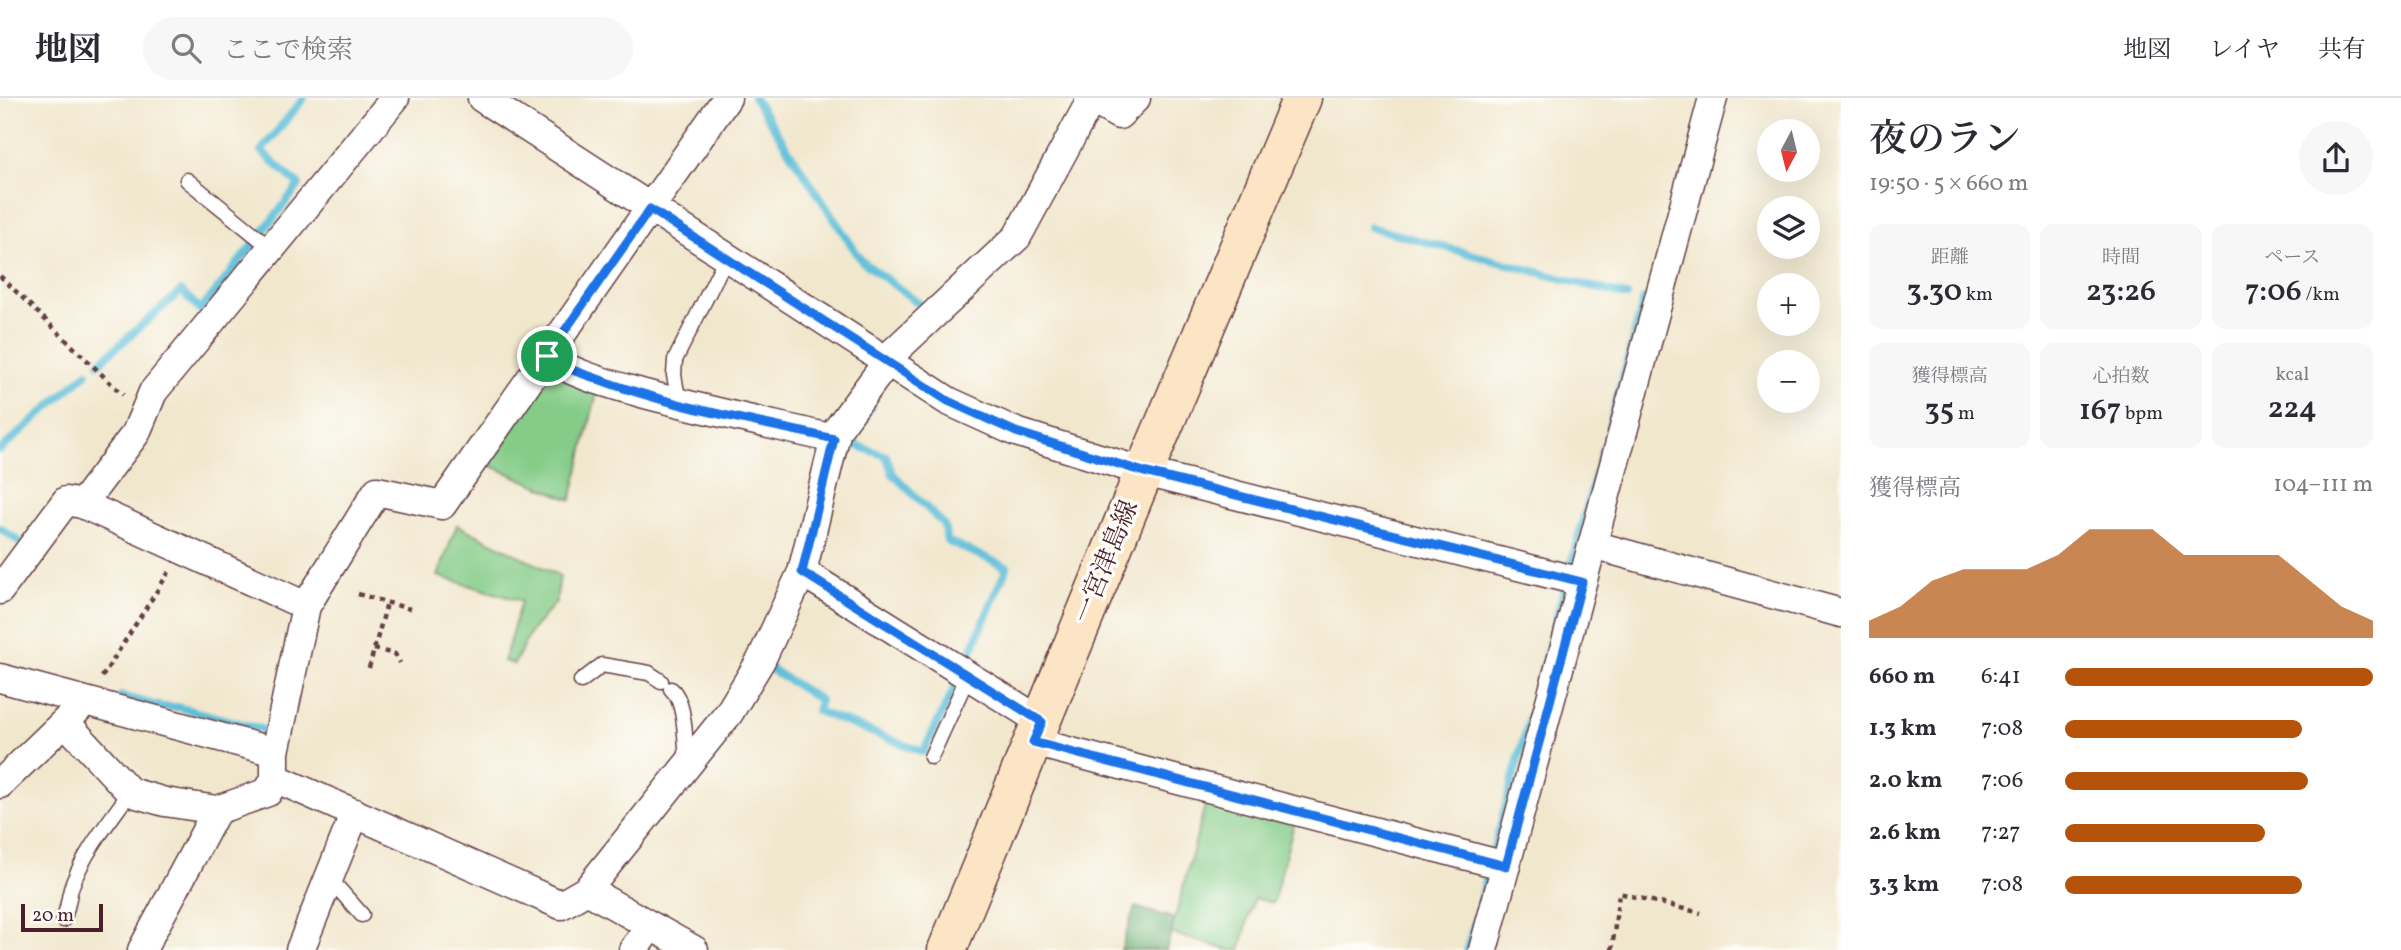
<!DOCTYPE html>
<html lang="ja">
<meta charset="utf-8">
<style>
body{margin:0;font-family:Vollkorn,"Noto Serif JP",serif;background:#f7f7f7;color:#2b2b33;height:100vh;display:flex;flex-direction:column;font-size:26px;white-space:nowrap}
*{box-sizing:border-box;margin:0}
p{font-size:23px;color:#7c7c81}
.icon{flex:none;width:38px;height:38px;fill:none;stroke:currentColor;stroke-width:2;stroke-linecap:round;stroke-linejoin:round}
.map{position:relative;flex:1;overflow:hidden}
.drawer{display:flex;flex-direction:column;background:#fff;width:560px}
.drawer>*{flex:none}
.needle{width:46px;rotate:187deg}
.buttons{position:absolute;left:1757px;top:21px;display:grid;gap:14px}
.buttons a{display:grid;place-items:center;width:63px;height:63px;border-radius:50%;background:#fff;box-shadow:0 7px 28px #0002;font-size:35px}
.scale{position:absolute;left:21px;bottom:18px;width:82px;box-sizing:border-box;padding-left:7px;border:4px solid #4a1f2b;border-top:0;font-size:19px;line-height:24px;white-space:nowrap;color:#4a1f2b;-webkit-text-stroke:5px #fdfcf7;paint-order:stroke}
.pin{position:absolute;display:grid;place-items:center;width:60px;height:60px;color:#fff;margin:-30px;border:4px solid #fff;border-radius:50%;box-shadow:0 2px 7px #0007}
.round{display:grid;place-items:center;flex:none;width:74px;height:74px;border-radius:37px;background:#f7f7f7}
.headline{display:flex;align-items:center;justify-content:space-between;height:119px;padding:0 28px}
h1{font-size:38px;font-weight:600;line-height:52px}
.figures{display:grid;grid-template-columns:repeat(3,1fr);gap:10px;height:119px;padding:7px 28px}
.figures div{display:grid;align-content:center;border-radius:14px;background:#f7f7f7;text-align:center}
.figures b{font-size:30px;font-weight:600}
.figures small{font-size:19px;font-weight:400}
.figures p{font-size:19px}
.chart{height:196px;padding:14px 28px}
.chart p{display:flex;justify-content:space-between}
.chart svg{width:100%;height:126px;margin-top:7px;fill:#b45309;opacity:.7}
ul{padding:0 28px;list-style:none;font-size:23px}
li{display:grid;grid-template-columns:112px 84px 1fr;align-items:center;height:52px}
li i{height:18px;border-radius:9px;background:#b45309}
header{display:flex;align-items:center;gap:42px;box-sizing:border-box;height:98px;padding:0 35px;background:#fff;border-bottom:2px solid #e1e1e2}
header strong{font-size:33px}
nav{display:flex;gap:38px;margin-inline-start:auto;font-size:24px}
.search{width:490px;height:63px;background:#f7f7f7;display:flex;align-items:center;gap:18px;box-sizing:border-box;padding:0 24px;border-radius:38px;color:#7c7c81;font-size:26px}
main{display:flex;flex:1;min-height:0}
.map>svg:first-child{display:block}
.green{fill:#84cc88;stroke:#67765a;stroke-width:2}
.forest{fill:#6bb074;stroke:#5a6850;stroke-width:2}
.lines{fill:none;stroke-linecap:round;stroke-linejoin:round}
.stream{stroke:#5abdd8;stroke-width:8}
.lane-casing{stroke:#633d43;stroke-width:17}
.street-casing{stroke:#633d43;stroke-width:31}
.secondary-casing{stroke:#633d43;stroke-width:41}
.path{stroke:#633d43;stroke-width:4.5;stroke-dasharray:5 5;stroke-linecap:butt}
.lane{stroke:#fff;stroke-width:14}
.street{stroke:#fff;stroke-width:28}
.secondary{stroke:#fce5c4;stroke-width:38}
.route-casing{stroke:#fff;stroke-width:14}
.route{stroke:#1a73e8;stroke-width:9}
.labels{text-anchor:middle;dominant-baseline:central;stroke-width:7;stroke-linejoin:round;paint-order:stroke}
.street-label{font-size:26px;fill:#4a1f2b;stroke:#fdfcf7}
</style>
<header>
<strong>地図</strong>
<div class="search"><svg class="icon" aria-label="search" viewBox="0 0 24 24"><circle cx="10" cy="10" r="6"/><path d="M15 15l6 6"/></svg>ここで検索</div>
<nav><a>地図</a><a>レイヤ</a><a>共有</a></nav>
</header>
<main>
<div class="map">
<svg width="1841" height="852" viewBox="0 0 1841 852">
<rect width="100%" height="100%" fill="#fdfcf7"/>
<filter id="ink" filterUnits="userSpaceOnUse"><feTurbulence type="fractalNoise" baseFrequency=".0143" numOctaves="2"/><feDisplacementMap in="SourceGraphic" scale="14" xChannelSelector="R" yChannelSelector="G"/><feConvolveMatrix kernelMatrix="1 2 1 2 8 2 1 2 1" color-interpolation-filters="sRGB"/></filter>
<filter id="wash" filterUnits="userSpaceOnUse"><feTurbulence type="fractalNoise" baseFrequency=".00686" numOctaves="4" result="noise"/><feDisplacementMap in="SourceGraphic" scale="28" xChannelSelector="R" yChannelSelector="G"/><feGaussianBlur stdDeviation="1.57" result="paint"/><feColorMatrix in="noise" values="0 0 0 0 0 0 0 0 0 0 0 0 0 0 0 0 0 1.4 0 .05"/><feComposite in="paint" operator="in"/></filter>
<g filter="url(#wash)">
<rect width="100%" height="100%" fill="#f1e7cd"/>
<!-- green -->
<path class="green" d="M547 270 599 286 571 402 484 365Z
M457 427 560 478 556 504 531 533 514 566 504 563 521 503 438 478Z
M1208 696 1296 718 1273 805 1254 800 1240 852H1228L1171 835Z"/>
<!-- forest -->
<path class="forest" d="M1135 809 1175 821 1166 852H1121Z"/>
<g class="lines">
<!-- stream -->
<path class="stream" d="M754 0 862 163 925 210
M1370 129 1627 198
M265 131 299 87 261 53 304 0
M99 265 181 193 201 212 254 145
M871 309 853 335 850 345 886 358 893 376 944 427 947 443 1007 469 966 565
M1609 330 1644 201
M0 352 87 275
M0 430 20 444
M1570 470 1603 350
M766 568 820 602 817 613 923 654 958 583
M121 598 163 609H178L265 632
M1493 755 1564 492
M1467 852 1489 772"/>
</g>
</g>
<g filter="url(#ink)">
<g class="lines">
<defs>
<path id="lane" d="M187 82 271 150
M679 305 674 277 675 262 726 160
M581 583 602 567 649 575 661 583
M671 591C686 603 685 645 687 663
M931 659 968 578
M329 780 362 817
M63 822C69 809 68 797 73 785 86 751 110 723 130 694"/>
<path id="street" d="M482 0 948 303 1016 334 1144 374 1582 484
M1089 0 1119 17 1136 0
M547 258C573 277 610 286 641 295 705 312 770 326 834 341
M885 262 1017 139 1091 2
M82 406 306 508
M1593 447 1841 515
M802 474 837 332 887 264
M0 492 66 403 82 406 136 335 153 294 395 0
M0 580 275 654V680L561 807 587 792 694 852
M65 624 130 694 165 704 217 712 268 694 275 680
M1033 644 1506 768
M275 654 306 508 377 393 442 407 727 0
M0 686 77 612
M587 792 729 615 761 562 802 474 1042 624
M142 852 217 712
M300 852 355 715
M633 852 650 829
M1483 852 1713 0"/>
<path id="secondary" d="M947 852 1144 374 1302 0"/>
</defs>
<!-- lane casing -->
<use href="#lane" class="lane-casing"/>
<!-- street casing -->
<use href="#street" class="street-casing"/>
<!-- secondary casing -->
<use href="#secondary" class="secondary-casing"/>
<!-- path -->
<path class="path" d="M0 178 123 297
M358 496 410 511
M374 551 395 556 400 565
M369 570 387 505
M102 579 169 474
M1612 852 1619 795 1701 815"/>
<!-- lane -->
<use href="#lane" class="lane"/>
<!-- street -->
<use href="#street" class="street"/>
<!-- secondary -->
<use href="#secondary" class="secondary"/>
</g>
</g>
<g class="lines" filter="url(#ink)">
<defs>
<path id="route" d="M650 111 948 303 1016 334 1144 374 1582 484 1506 768 1033 644 1042 624 802 474 834 341C754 323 672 309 595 280 578 274 561 269 547 258Z"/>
</defs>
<!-- route casing -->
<use href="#route" class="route-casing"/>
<!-- route -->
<use href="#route" class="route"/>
</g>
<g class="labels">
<!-- street labels -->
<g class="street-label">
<text transform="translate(1107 464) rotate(-68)">一宮津島線</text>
</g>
</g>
</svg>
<div class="buttons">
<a><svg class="needle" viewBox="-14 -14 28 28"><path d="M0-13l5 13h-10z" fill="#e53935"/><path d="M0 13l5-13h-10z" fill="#7c7c81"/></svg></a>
<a><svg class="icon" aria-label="layers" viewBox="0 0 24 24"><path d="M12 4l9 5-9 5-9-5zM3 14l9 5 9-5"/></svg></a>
<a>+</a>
<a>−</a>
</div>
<div class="scale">20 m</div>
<div class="pin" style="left:547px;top:258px;background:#1e9e55"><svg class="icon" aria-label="arrive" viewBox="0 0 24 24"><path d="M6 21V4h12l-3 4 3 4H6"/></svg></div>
</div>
<section class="drawer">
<div class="headline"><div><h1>夜のラン</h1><p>19:50 · 5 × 660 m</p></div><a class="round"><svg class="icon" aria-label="share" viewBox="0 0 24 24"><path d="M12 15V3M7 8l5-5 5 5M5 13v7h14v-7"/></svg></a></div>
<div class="figures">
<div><p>距離</p><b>3.30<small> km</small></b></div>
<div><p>時間</p><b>23:26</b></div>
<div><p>ペース</p><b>7:06<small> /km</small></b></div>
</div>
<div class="figures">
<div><p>獲得標高</p><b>35<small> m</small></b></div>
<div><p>心拍数</p><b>167<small> bpm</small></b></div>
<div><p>kcal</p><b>224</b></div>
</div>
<div class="chart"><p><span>獲得標高</span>104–111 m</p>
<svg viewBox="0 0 160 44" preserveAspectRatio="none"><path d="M0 44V38L10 33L20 24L30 20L40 20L50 20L60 15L70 6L80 6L90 6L100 15L110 15L120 15L130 15L140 24L150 33L160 38V44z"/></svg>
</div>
<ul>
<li><b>660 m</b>6:41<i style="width:100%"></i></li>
<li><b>1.3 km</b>7:08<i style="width:77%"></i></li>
<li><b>2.0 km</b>7:06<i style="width:79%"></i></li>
<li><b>2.6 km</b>7:27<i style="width:65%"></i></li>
<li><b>3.3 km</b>7:08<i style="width:77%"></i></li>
</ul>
</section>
</main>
